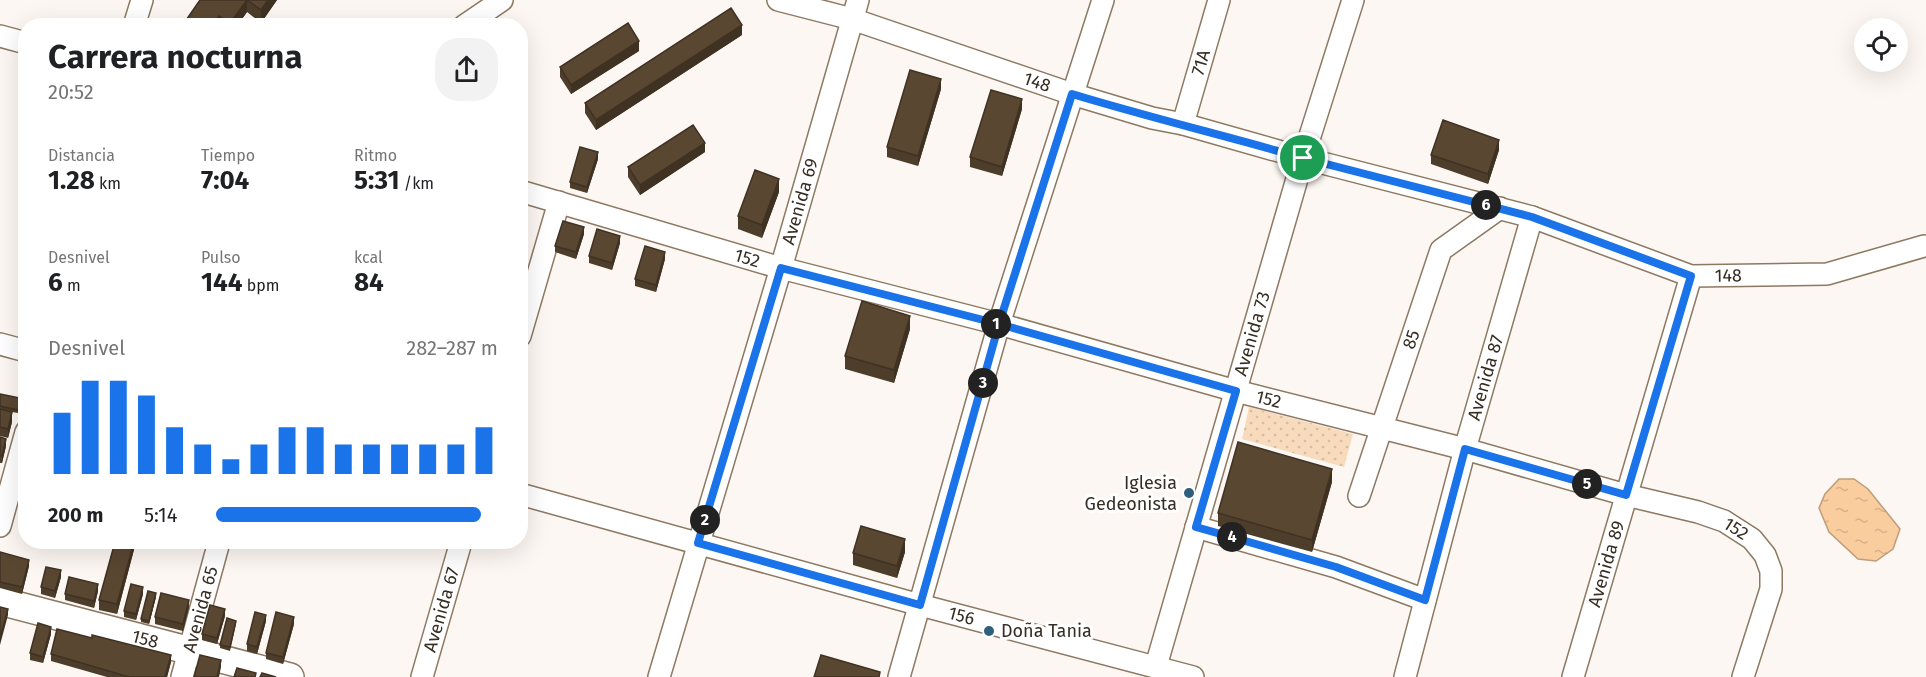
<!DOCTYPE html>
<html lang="es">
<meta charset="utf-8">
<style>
body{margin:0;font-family:"Fira Sans",sans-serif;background:#f2f2f2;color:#202124;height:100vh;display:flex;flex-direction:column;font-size:22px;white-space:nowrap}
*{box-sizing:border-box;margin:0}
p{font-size:20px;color:#757577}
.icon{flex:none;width:33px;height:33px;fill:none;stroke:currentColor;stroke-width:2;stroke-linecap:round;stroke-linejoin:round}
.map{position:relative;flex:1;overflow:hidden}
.drawer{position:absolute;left:18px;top:18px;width:510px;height:531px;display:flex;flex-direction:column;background:#fff;border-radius:24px;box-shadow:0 6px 24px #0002}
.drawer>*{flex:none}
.fabs{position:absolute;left:1854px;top:18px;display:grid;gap:12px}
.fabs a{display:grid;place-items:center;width:54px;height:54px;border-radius:50%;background:#fff;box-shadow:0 6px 24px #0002;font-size:30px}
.pin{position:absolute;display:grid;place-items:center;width:51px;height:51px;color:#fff;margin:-26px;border:3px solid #fff;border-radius:50%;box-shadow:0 2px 6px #0007}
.km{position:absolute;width:30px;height:30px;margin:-15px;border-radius:50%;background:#222;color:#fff;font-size:16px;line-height:30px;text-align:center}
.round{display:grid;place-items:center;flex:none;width:63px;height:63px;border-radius:24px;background:#f2f2f2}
.headline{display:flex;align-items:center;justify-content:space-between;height:102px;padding:0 30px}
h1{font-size:33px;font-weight:700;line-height:45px}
.metrics{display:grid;grid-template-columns:repeat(3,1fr);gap:9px;height:102px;padding:6px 30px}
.metrics div{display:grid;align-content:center}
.metrics b{font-size:26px;font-weight:700}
.metrics small{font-size:16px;font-weight:400}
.metrics p{font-size:16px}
.chart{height:168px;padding:12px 30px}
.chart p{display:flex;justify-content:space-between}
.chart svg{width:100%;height:108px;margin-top:6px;stroke:#1a73e8;stroke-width:6}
ul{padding:0 30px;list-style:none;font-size:20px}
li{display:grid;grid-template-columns:96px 72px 1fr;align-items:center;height:45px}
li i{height:15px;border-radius:8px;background:#1a73e8}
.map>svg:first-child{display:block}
.green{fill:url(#green-dots)}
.water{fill:url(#water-ripples);stroke:#bf9d7a;stroke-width:1.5}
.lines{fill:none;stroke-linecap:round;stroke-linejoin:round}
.minor-casing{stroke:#8d7862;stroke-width:24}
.major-casing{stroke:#8d7862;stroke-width:30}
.minor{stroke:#fff;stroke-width:21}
.major{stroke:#fff;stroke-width:27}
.wall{fill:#4d3d2b}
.shaded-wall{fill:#3f3223}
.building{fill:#5a4732;stroke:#3f3223;stroke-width:1.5}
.route-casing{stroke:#fff;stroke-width:12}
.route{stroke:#1a73e8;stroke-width:8}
.poi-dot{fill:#2e5f7d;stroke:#fff;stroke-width:2}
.labels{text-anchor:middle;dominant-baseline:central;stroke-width:6;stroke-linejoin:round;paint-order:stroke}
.street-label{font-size:18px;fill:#362d23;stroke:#fff}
.poi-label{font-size:18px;fill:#362d23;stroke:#fff;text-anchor:end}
</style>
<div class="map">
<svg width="1926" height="677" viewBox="0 0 1926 677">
<defs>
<pattern id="green-dots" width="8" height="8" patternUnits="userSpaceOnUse" patternTransform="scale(1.5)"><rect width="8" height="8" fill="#f8dbbd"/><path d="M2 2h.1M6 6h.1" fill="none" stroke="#d5bca2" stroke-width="1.8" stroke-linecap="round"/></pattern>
<pattern id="water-ripples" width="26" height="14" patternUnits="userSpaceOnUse" patternTransform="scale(1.5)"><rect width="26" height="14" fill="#facd9f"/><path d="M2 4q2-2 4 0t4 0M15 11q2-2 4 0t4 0" fill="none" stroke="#d7b089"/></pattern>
</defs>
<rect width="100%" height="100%" fill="#fcf7f2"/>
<!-- green -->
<path class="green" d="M1249 407 1353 434 1344 467 1242 439Z"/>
<!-- water -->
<path class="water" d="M1839 479H1854L1868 489 1900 529 1893 549 1876 561 1858 559 1829 532 1819 508 1825 494Z"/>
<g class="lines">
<defs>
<g id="minor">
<path id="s1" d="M778 0 852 19 1072 94 1152 118 1183 124 1303 158 1532 217 1691 276 1827 274 1924 246"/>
<path d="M134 26 142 0"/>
<path d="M464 26 502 0"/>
<path d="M0 36 26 43"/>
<path id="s2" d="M1183 124 1219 0"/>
<path id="s3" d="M520 191 781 268 999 324 1236 391 1465 449 1626 495 1698 512 1724 521 1752 539 1765 555 1771 571V589L1743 677"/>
<path d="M520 336 559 202"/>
<path d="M0 344 26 351"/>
<path id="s4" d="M520 494 920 605 1193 677"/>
<path id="s5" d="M1359 496 1441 250 1500 208"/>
<path d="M0 526 26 432"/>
<path d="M1196 527 1336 567 1425 600"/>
<path id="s6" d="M1156 666 1303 158 1353 0"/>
<path id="s7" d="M182 677 219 542"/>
<path id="s8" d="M422 677 461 542"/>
<path id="s9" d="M659 677 781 268 858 0"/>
<path d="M899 677 999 324 1103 0"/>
<path id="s10" d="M1405 677 1465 449 1532 217"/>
<path id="s11" d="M1573 677 1691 276"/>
</g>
<g id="major">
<path id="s12" d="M0 601 290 677"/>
</g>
</defs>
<!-- minor casing -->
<use href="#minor" class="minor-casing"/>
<!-- major casing -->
<use href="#major" class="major-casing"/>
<!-- minor -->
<use href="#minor" class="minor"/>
<!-- major -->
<use href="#major" class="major"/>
</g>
<!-- wall -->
<path class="wall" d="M200 0H277L261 23 247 12 237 26H182Z
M742 35 596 130 585 113V103Z
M639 51 571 94 560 77V67Z
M941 89 918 166 887 157V147Z
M1022 109 1002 176 970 167V157Z
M1499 150 1488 184 1431 164V155Z
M705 152 640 195 628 177V167Z
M598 159 587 193 570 188V182Z
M779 192 762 238 738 229V216Z
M584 234 576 259 555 252V246Z
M620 243 612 270 589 263V256Z
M665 259 656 292 635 286V279Z
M910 329 894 383 845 369V356Z
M0 394 20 401 18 413 12 412V422L8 438 0 436Z
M0 437 6 446 2 463H0Z
M1332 482 1312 552 1218 526V513Z
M115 542H136L117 614 99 610V600Z
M0 552 29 566 22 594 0 588Z
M905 552 897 578 853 565V553Z
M61 577 55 598 41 594V587Z
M98 591 94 608 65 600V594Z
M143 594 136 620 124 617V611Z
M156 597 149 624 141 622V619Z
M189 607 183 631 155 624V617Z
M225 616 217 644 202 640V634Z
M266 621 257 654 247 651V644Z
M236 624 230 651 220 648V645Z
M294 624 283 664 266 659V653Z
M51 634 43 663 30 660V653Z
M51 654 171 662 167 677H107L51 661Z"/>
<!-- shaded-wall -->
<path class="shaded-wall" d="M247 0V12L237 26H230V23Z
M268 0H277L261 23V10Z
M219 16V26H212Z
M742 25V35L596 130V120Z
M639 41V51L571 94V85Z
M941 79V89L918 166V156Z
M1022 99V109L1002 176V167Z
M522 125V138L520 141V129Z
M1499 140V150L1488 184V174Z
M705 143V152L640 195V185Z
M598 152V159L587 193V187Z
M779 179V192L762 238V225Z
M584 227V234L576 259V252Z
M620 236V243L612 270V263Z
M665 252V259L656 292V285Z
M910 316V329L894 383V370Z
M12 412V422L8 438V429Z
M6 439V446L2 463V456Z
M1332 469V482L1312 552V540Z
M905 539V552L897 578V566Z
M134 542H136L117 614V604Z
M29 560V566L22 594V587Z
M61 570V577L55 598V591Z
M98 584V591L94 608V601Z
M143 587V594L136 620V614Z
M156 593V597L149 624V621Z
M189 600V607L183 631V624Z
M8 609V615L0 645V638Z
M225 609V616L217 644V638Z
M266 615V621L257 654V647Z
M294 617V624L283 664V657Z
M51 627V634L43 663V657Z
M171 655V662L167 677H165Z
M221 660V667L219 677H217Z"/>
<!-- building -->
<path class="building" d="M200 0H247L230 23 219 16 212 26 206 21 203 26H182Z
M247 0H268L261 10Z
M731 8 742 25 596 120 585 103Z
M628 23 639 41 571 85 560 67Z
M910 70 941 79 918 156 887 147Z
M991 90 1022 99 1002 167 970 157Z
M1443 120 1499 140 1488 174 1431 155Z
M693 125 705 143 640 185 628 167Z
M580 147 598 152 587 187 570 182Z
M755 170 779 179 762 225 738 216Z
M563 221 584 227 576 252 555 246Z
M597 229 620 236 612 263 589 256Z
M645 246 665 252 656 285 635 279Z
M862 301 910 316 894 370 845 356Z
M0 394 20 398 18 410 0 406Z
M0 409 12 412 8 429 0 427Z
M0 437 6 439 2 456H0Z
M1238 442 1332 469 1312 540 1218 513Z
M861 526 905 539 897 566 853 553Z
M115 542H134L117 604 99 600Z
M0 552 29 560 22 587 0 582Z
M46 567 61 570 55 591 41 587Z
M69 577 98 584 94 601 65 594Z
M131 584 143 587 136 614 124 611Z
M148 591 156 593 149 621 141 619Z
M161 593 189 600 183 624 155 617Z
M210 605 225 609 217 638 202 634Z
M0 607 8 609 0 638Z
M255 612 266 615 257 647 247 644Z
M276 612 294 617 283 657 266 653Z
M227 618 236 621 230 647 220 645Z
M38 623 51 627 43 657 30 653Z
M57 629 92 638V635L171 655 165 677H129L51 654Z
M200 655 221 660 217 677H194Z
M821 655 880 672 879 677H814Z
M237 668 256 673 255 677H234Z
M262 673 276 677H260Z"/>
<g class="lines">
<defs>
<path id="route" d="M1303 158C1226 136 1148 117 1072 94L999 324 781 268 698 543 920 605 999 324 1236 391 1196 527 1336 567 1425 600 1465 449 1626 495 1691 276 1532 217 1303 158"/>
</defs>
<!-- route casing -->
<use href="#route" class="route-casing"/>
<!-- route -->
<use href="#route" class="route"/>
</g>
<!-- markers -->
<g class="poi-dot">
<circle cx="1189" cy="493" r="6"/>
<circle cx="989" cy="631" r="6"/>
</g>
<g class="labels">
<!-- street labels -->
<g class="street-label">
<text stroke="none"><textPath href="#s2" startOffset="64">71A</textPath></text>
<text stroke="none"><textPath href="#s1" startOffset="272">148</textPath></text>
<text stroke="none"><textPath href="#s9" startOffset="496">Avenida 69</textPath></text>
<text stroke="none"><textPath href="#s3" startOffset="237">152</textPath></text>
<text stroke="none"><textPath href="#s1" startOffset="992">148</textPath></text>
<text stroke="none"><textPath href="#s6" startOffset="346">Avenida 73</textPath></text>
<text stroke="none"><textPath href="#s5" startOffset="165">85</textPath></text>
<text stroke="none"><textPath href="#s10" startOffset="310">Avenida 87</textPath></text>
<text stroke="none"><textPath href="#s3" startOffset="777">152</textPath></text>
<text stroke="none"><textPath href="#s3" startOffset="1263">152</textPath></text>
<text stroke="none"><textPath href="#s11" startOffset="118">Avenida 89</textPath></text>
<text stroke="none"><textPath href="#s7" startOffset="70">Avenida 65</textPath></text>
<text stroke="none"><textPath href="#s8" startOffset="70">Avenida 67</textPath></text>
<text stroke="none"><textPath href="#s4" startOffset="458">156</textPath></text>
<text stroke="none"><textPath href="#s12" startOffset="150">158</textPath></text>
</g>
<!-- poi labels -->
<g class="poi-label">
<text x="1177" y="483">Iglesia<tspan x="1177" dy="21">Gedeonista</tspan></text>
<text x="1001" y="631" text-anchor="start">Doña Tania</text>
</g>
</g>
</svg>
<div class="fabs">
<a><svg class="icon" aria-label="locate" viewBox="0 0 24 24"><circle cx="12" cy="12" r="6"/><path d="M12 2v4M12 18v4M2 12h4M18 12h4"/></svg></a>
</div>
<div class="pin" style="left:1303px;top:158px;background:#1e9e55"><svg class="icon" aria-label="arrive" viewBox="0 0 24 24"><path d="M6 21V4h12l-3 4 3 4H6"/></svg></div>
<b class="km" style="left:996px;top:324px">1</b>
<b class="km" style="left:705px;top:520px">2</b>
<b class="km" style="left:983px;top:383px">3</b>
<b class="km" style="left:1232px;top:537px">4</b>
<b class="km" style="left:1587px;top:484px">5</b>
<b class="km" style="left:1486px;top:205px">6</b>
<section class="drawer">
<div class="headline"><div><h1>Carrera nocturna</h1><p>20:52</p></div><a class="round"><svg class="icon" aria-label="share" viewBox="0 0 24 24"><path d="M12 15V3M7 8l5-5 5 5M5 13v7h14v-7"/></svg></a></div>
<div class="metrics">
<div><p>Distancia</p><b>1.28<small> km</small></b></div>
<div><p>Tiempo</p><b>7:04</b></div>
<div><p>Ritmo</p><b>5:31<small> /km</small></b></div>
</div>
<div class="metrics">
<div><p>Desnivel</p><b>6<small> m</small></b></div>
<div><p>Pulso</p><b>144<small> bpm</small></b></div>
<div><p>kcal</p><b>84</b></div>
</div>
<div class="chart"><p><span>Desnivel</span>282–287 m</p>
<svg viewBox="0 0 160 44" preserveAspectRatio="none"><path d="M5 44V19M15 44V6M25 44V6M35 44V12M45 44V25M55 44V32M65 44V38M75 44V32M85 44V25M95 44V25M105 44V32M115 44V32M125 44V32M135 44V32M145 44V32M155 44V25"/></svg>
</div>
<ul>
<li><b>200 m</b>5:14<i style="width:94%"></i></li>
</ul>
</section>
</div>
